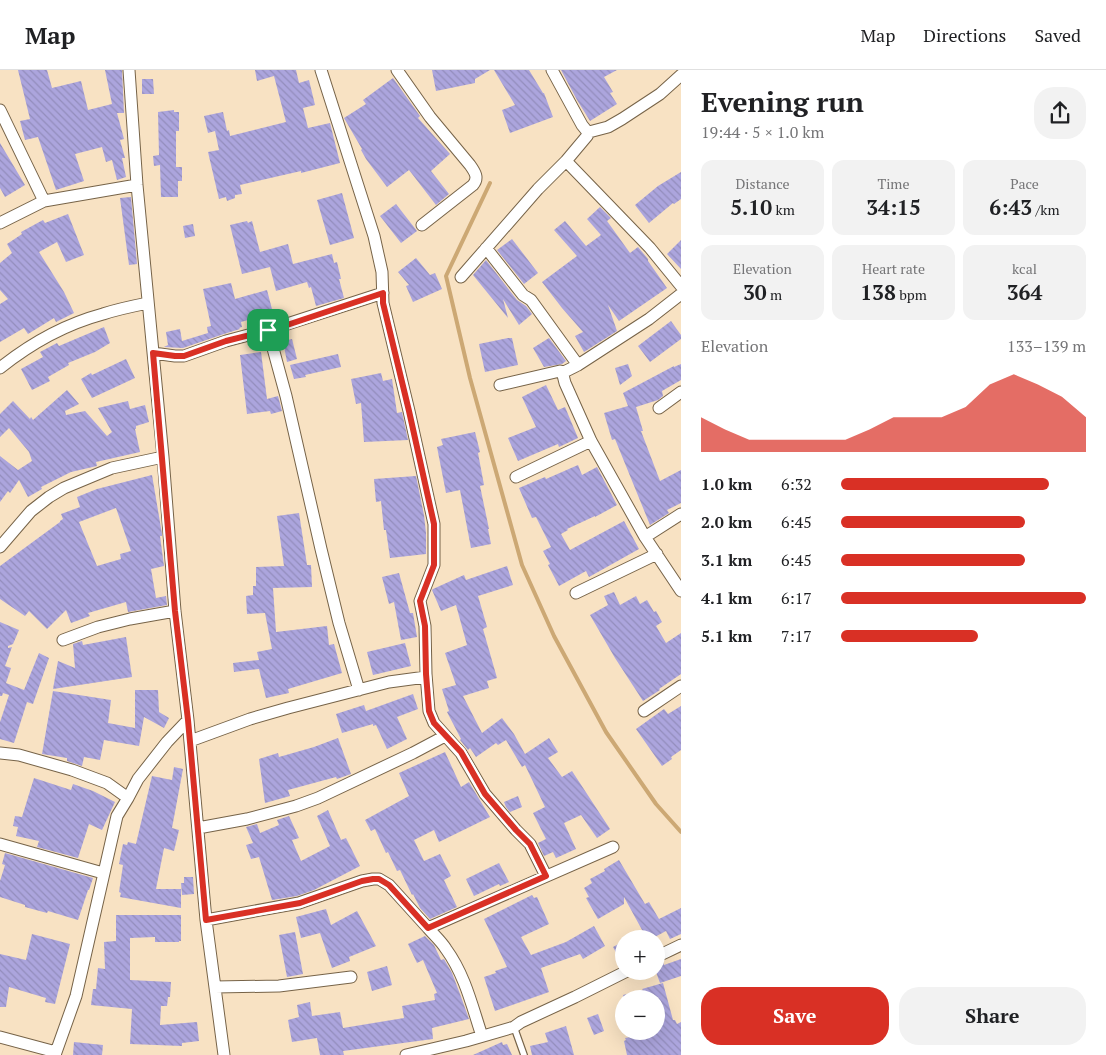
<!DOCTYPE html>
<meta charset="utf-8">
<style>
body{margin:0;font-family:"PT Serif",serif;background:#f2f2f2;color:#202124;height:100vh;display:flex;flex-direction:column;font-size:19px;white-space:nowrap}
*{box-sizing:border-box;margin:0}
p{font-size:16px;color:#757577}
.icon{flex:none;width:28px;height:28px;fill:none;stroke:currentColor;stroke-width:2;stroke-linecap:round;stroke-linejoin:round}
.map{position:relative;flex:1;overflow:hidden}
.panel{display:flex;flex-direction:column;background:#fff;width:425px}
.panel>*{flex:none}
.tools{position:absolute;left:615px;top:860px;display:grid;gap:10px}
.tools a{display:grid;place-items:center;width:50px;height:50px;border-radius:50%;background:#fff;box-shadow:0 5px 20px #0002;font-size:25px}
.pin{position:absolute;display:grid;place-items:center;width:42px;height:42px;color:#fff;margin:-21px;border-radius:10px;box-shadow:0 2px 8px #0006}
.round{display:grid;place-items:center;flex:none;width:52px;height:52px;border-radius:20px;background:#f2f2f2}
.overview{display:flex;align-items:center;justify-content:space-between;height:85px;padding:0 20px}
h1{font-size:28px;font-weight:700;line-height:38px}
.figures{display:grid;grid-template-columns:repeat(3,1fr);gap:8px;height:85px;padding:5px 20px}
.figures div{display:grid;align-content:center;border-radius:12px;background:#f2f2f2;text-align:center}
.figures b{font-size:21px;font-weight:700}
.figures small{font-size:14px;font-weight:400}
.figures p{font-size:14px}
.chart{height:140px;padding:10px 20px}
.chart p{display:flex;justify-content:space-between}
.chart svg{width:100%;height:90px;margin-top:5px;fill:#d93025;opacity:.7}
.button{display:flex;gap:10px;margin-top:auto;padding:10px 20px}
.button a{flex:1;height:58px;border-radius:20px;background:#d93025;color:#fff;font-size:20px;font-weight:700;line-height:58px;text-align:center}
.button a+a{background:#f2f2f2;color:#202124}
ul{padding:0 20px;list-style:none;font-size:16px}
li{display:grid;grid-template-columns:80px 60px 1fr;align-items:center;height:38px}
li i{height:12px;border-radius:6px;background:#d93025}
header{display:flex;align-items:center;gap:30px;box-sizing:border-box;height:70px;padding:0 25px;background:#fff;border-bottom:1px solid #e0e0e0}
header strong{font-size:24px}
nav{display:flex;gap:28px;margin-inline-start:auto;font-size:18px}
main{display:flex;flex:1;min-height:0}
.map>svg:first-child{display:block}
.lines{fill:none;stroke-linecap:round;stroke-linejoin:round}
.stream{stroke:#cca874;stroke-width:4}
.building{fill:url(#building-back-hatch);fill-rule:evenodd}
.service-casing{stroke:#766348;stroke-width:8}
.minor-casing{stroke:#766348;stroke-width:13}
.service{stroke:#fff;stroke-width:5.5}
.minor{stroke:#fff;stroke-width:11}
.route-casing{stroke:#fff;stroke-width:10}
.route{stroke:#d93025;stroke-width:6}
</style>
<header>
<strong>Map</strong>
<nav><a>Map</a><a>Directions</a><a>Saved</a></nav>
</header>
<main>
<div class="map">
<svg width="681" height="985" viewBox="0 0 681 985">
<defs>
<pattern id="building-back-hatch" width="6" height="6" patternUnits="userSpaceOnUse" patternTransform="scale(1.25)"><rect width="6" height="6" fill="#aca5dd"/><path d="M-1 5l2 2M0 0l6 6M5-1l2 2" fill="none" stroke="#938dbc"/></pattern>
</defs>
<rect width="100%" height="100%" fill="#f8e2c3"/>
<g class="lines">
<!-- stream -->
<path class="stream" d="M490 113 446 206 470 308 522 495 554 566 606 662 656 734 681 762"/>
</g>
<!-- building -->
<path class="building" d="M18 0H47L52 18 81 11 88 40 112 34 105 0H122L124 43H117L124 69 120 70 125 88H122L126 107 117 110 112 90 106 92 102 77 75 84 84 111 56 120 38 67 25 70 20 51 30 49Z
M255 0H296L299 13 309 10 315 35 303 38 308 58 330 53 340 93 301 103V101L240 115 242 124 235 125V128L227 131 226 127 219 129 208 82 219 80 215 61 208 63 204 46 223 42 227 61 229 60 230 66 286 52 274 6 257 11Z
M432 0H490L475 9V13L436 21Z
M494 0H529L543 23H544L553 47 510 63 502 40 515 35Z
M561 0H617L604 7 613 22 610 23 617 34 590 51 577 30Z
M393 8 420 46 418 48 450 84 431 101 449 124 436 135 409 100 387 117 366 89 361 80 362 79 344 48 366 34 363 30Z
M142 9H153L154 24H142Z
M174 40V42H179V61H176V97H182V111H178V127H161L160 95 154 96 153 86 159 85 158 42Z
M0 73 25 115 5 127 0 118Z
M681 102V129L674 134 673 133 649 153 635 135 658 116Z
M342 123 354 168 330 175 317 130Z
M131 127 137 194 129 195 120 128Z
M396 134 417 161 401 173 380 146Z
M600 137 611 148 607 151 630 183 638 177 648 189V191L667 218 619 251 608 235 617 261 584 282 575 266 583 262 562 238 542 212 577 186 554 160 565 151 586 176 601 165 587 149Z
M68 144 84 185 66 192 57 172 39 182 64 222 74 243 56 252 54 248 28 264 24 258 0 272V234L8 229 0 220V193L12 183 7 174 22 164 21 162 43 150 45 153Z
M247 151 248 153 252 151 260 182 288 174 293 194 332 184 334 193 337 192 341 209H339L344 228 316 236 311 217 309 218 307 212 276 221 270 197 242 204 230 155Z
M193 154 195 166 185 168 183 156Z
M512 169 538 203 524 214 497 180Z
M681 170V199L667 184Z
M416 188 430 205 435 203 442 219 413 232 406 216 409 215 398 202Z
M486 190 517 230 526 236 532 244 519 255 503 229 508 248 473 205Z
M231 213 235 229 267 220 273 243 241 252 242 257 239 258 240 259 224 264 183 278 164 277 168 275 166 262 180 259 182 271 208 263 207 257 211 256 203 219Z
M671 251 681 265V269L650 292 638 276Z
M104 257 110 273 95 282 68 293 69 295 48 307 50 311 32 320 21 299 43 287 40 282 57 273 59 276Z
M508 268H512L518 295 485 302 479 274Z
M549 268 566 291 562 294 544 297 533 278Z
M292 269 297 289 287 292 283 271Z
M261 282 267 329 278 326 282 341 271 344 270 341 247 344 240 285Z
M338 284 341 297 305 305 306 307 294 309 290 295Z
M126 289 135 308 92 328 81 309 91 303 92 305Z
M628 294 632 306 620 315 615 298Z
M681 294V310L662 321 663 326 658 330 636 337 643 361H641L660 411 681 400V433L667 440 669 443 650 455 615 369 612 370 604 343 628 336 623 323 674 296V297Z
M381 303 383 311 392 309 397 343 402 342 408 370 364 372 361 333 356 334 351 309Z
M546 315 558 340 565 337 578 368 559 377 558 374 518 391 508 368 536 357 522 327Z
M67 320 79 334 65 341 66 345 85 341 107 366 112 362 98 338 128 331 130 339 145 335 149 352 136 356V359H135L140 382 96 392 97 396 71 402 41 417 42 419 28 427 19 410 10 423 8 421 0 432V386L18 400 32 391 29 382 9 358 0 367V344L13 331 30 349 31 347 33 350Z
M475 362 480 382 478 383 484 415 480 416 489 459H488L491 474 471 478 460 420 446 423 437 377 443 375 441 369Z
M578 395 582 405 597 397 617 435 595 447V446L567 459 568 460 561 464 570 480 624 451 639 479 589 507 586 501 559 516 548 495 550 494 543 481 551 477 536 447 532 448 519 418 545 407 546 409Z
M152 405 162 464V466H160L164 496 151 499 156 528 166 526 167 535 128 542 126 532 88 543 90 546 71 553 66 540 47 559 29 541 25 546 0 529V496L60 452V451L63 449 61 444 80 437 77 427 97 419ZM116 438 131 481 120 484 121 489 97 496 79 452Z
M416 406 424 445 426 463V484L390 488 386 460H384L381 431 376 432 374 409Z
M299 443 307 495H311L312 517 273 518 276 562 327 556 329 575 334 574 342 603 288 619 289 623 266 628 259 599 234 602 233 593 259 590 257 582 272 579 265 543 247 544 246 526 253 525V516H256V497L284 496 277 446Z
M507 496 513 515 478 526 487 557 483 559 497 608 487 611 489 618 463 626 482 663 502 648 514 664 525 684 549 668 558 682 548 688 562 707 572 701 610 759 597 768 581 745 564 753 576 779 556 788 553 782 544 786 538 773 546 769 533 743 545 737 525 695 522 697 506 670 498 675 496 673 476 687 470 678 468 680 460 670 461 669 447 642 449 641 442 619 456 615 445 583 467 575 456 535 441 541 432 520 433 519 464 505 466 510Z
M399 503 410 543H413L417 567 401 570 394 532 389 534 382 507Z
M614 522 620 535 636 526 640 534 647 530 654 542 656 541 662 552 656 556 666 573 681 563V604L659 619 660 620 643 631 615 588 590 545 608 535 604 526Z
M0 552 19 560 13 574 8 576V578L12 577 5 596 11 598 6 613 24 620 39 583 49 588 33 634 27 632 14 673 0 669V652L9 625 3 623 2 626H0Z
M126 567 132 607 53 619 58 591 75 598 73 574 82 571 83 575Z
M405 573 411 596 373 605 367 582Z
M135 620H158L159 642 169 648 164 658 144 647 139 676 104 670 100 690 84 687 82 696 67 691V688L42 684 53 621 111 630 108 653 135 658Z
M413 624 418 639 397 647 407 669 387 679 376 655 373 656V654L342 663 336 644 364 635 366 641Z
M681 636V680L671 687 672 689 662 696 636 659 664 639 668 644Z
M338 668 351 704 337 709 336 707 288 720 290 726 265 733 259 689 278 683 279 687 314 677Z
M445 682 461 717 469 712 490 747 439 772 434 760 414 770 424 791 440 784 451 806 444 810 457 837 430 849 420 838 413 824 412 825 400 800 397 801 388 782 386 783 375 759 371 761 365 750 409 726 399 703Z
M174 697 183 699 172 758 179 760 174 781 164 778 156 819H181V838L120 827 121 823 119 822 123 795 119 794 123 774 127 775 128 772 136 774 152 706 172 710Z
M34 708 71 720 73 714 93 721 115 732 102 760 89 754 78 788 37 777 39 771 16 766 18 757 13 756 15 746 22 747Z
M518 726 522 737 510 742 506 737 504 732Z
M328 740 341 770 346 768 360 796 314 820 297 826 272 830 259 787 251 789 246 775 253 773 246 757 257 754 260 763 279 755 277 750 289 746 299 768 292 770 301 791 330 776 317 746Z
M5 783 93 808 89 820H88L78 850 48 841 47 843 25 837V835L0 827V811L5 795 2 794Z
M619 790 645 834 649 832 659 849 681 838V864L670 869 666 861 651 869H647L624 827V834L598 849 586 828 589 827 584 818 592 813 590 809 605 801 604 799Z
M499 793 509 812 500 816 499 814 474 826 466 809Z
M184 807H193L194 824 182 825 181 813H184Z
M532 825 534 828 537 827 549 854 521 867 531 885 566 872 594 856 605 876 583 889 580 884 541 898 549 922 495 941 484 907 496 903 495 901 507 897 484 849Z
M326 839 331 855 357 841 376 876 349 887 350 891 332 898 320 863 301 868 296 847Z
M116 845H181V871H179V872H155V867L130 868V910L171 912 170 927H168L167 936H161L160 955 197 952 199 971 182 973V976L130 974 132 939 91 935 93 919H96L98 898 105 899 104 872 116 871Z
M295 862 303 904 287 907 279 865Z
M32 864 70 874 55 934 45 932 46 928 9 917 6 937H0V884L26 890Z
M425 866 434 875 441 890 444 889 452 903 460 924 469 949 432 958 433 969 343 981 344 985H320L317 968 292 972 288 950 299 947 297 935 310 932 312 946 340 942 343 958 404 948 402 936 435 930 434 924 437 923 423 890 417 893 408 874Z
M624 871V894L623 895 613 877Z
M681 889V906L660 913 656 902V894L663 892 664 895Z
M387 896 392 915 372 921 367 902Z
M663 913 673 950H675L677 954 681 952V985H627L624 971 626 970 625 968 650 963 649 961H656V929H624L623 925 643 920 642 919Z
M598 944 604 961 594 965 587 948Z
M566 956 574 985H532L530 976 548 972 545 963Z
M74 972 103 975 102 985H73Z
M502 972 503 975 507 974 512 985H473Z"/>
<g class="lines">
<defs>
<path id="service" d="M514 957 524 985"/>
<path id="minor" d="M129 0 137 115 163 387 175 541 188 650 206 850 224 985
M321 0 374 166 382 202 383 233 409 341 434 454V495L420 531 425 556 426 604 429 641 434 653 461 683 485 724 516 760 530 774 546 806
M397 0 430 47 470 95C475 102 479 108 473 115L422 155
M552 0 582 55 586 60 589 62
M0 40 44 131
M566 91 650 178 681 216
M0 153 44 131 137 115
M486 178 523 225 531 230 578 295
M461 207 538 119 566 91 587 66 589 62 608 57 622 49 660 24 681 5
M268 260 286 326 321 479 339 553 359 620
M153 283 175 286H184L226 271 278 257 383 223
M0 298C30 274 66 254 103 244 118 239 133 236 148 233
M564 302 563 305 565 313 591 371 645 467 681 521
M500 315 560 301 564 302 578 295 649 249 681 224
M659 338 681 322
M516 407 591 371
M645 467 681 444
M0 477 31 441 49 427 64 418 112 398 163 387
M576 523 657 484
M63 570 98 557 130 549 175 541
M644 641 681 616
M190 671 250 649 288 638 389 612 426 607
M0 683 19 685 72 700 107 713 128 728
M198 758 247 749 296 736 318 728 413 683 445 666
M0 774 103 803
M206 850 299 833 362 811 373 809H379L389 815 428 858
M656 887 681 875
M215 917 279 916 351 907
M482 966C472 936 465 905 446 879 441 871 434 865 428 858L613 777
M0 967 56 982
M55 985 76 926 117 746 128 728 138 709 167 672 188 650
M406 985 466 971 514 957 521 952 575 927 627 901"/>
</defs>
<!-- service casing -->
<use href="#service" class="service-casing"/>
<!-- minor casing -->
<use href="#minor" class="minor-casing"/>
<!-- service -->
<use href="#service" class="service"/>
<!-- minor -->
<use href="#minor" class="minor"/>
</g>
<g class="lines">
<defs>
<path id="route" d="M383 223V233L409 341 434 454V495L420 531 425 556 426 604 429 641 434 653 461 682 485 724 516 760 530 774 546 806 428 858 389 815 379 809H373L362 811 300 833 206 850 188 650 175 541 153 283 175 286H184L226 271 278 258Z"/>
</defs>
<!-- route casing -->
<use href="#route" class="route-casing"/>
<!-- route -->
<use href="#route" class="route"/>
</g>
</svg>
<div class="tools">
<a>+</a>
<a>−</a>
</div>
<div class="pin" style="left:268px;top:260px;background:#1e9e55"><svg class="icon" aria-label="arrive" viewBox="0 0 24 24"><path d="M6 21V4h12l-3 4 3 4H6"/></svg></div>
</div>
<section class="panel">
<div class="overview"><div><h1>Evening run</h1><p>19:44 · 5 × 1.0 km</p></div><a class="round"><svg class="icon" aria-label="share" viewBox="0 0 24 24"><path d="M12 15V3M7 8l5-5 5 5M5 13v7h14v-7"/></svg></a></div>
<div class="figures">
<div><p>Distance</p><b>5.10<small> km</small></b></div>
<div><p>Time</p><b>34:15</b></div>
<div><p>Pace</p><b>6:43<small> /km</small></b></div>
</div>
<div class="figures">
<div><p>Elevation</p><b>30<small> m</small></b></div>
<div><p>Heart rate</p><b>138<small> bpm</small></b></div>
<div><p>kcal</p><b>364</b></div>
</div>
<div class="chart"><p><span>Elevation</span>133–139 m</p>
<svg viewBox="0 0 160 44" preserveAspectRatio="none"><path d="M0 44V27L10 33L20 38L30 38L40 38L50 38L60 38L70 33L80 27L90 27L100 27L110 22L120 11L130 6L140 11L150 17L160 27V44z"/></svg>
</div>
<ul>
<li><b>1.0 km</b>6:32<i style="width:85%"></i></li>
<li><b>2.0 km</b>6:45<i style="width:75%"></i></li>
<li><b>3.1 km</b>6:45<i style="width:75%"></i></li>
<li><b>4.1 km</b>6:17<i style="width:100%"></i></li>
<li><b>5.1 km</b>7:17<i style="width:56%"></i></li>
</ul>
<div class="button"><a>Save</a><a>Share</a></div>
</section>
</main>
